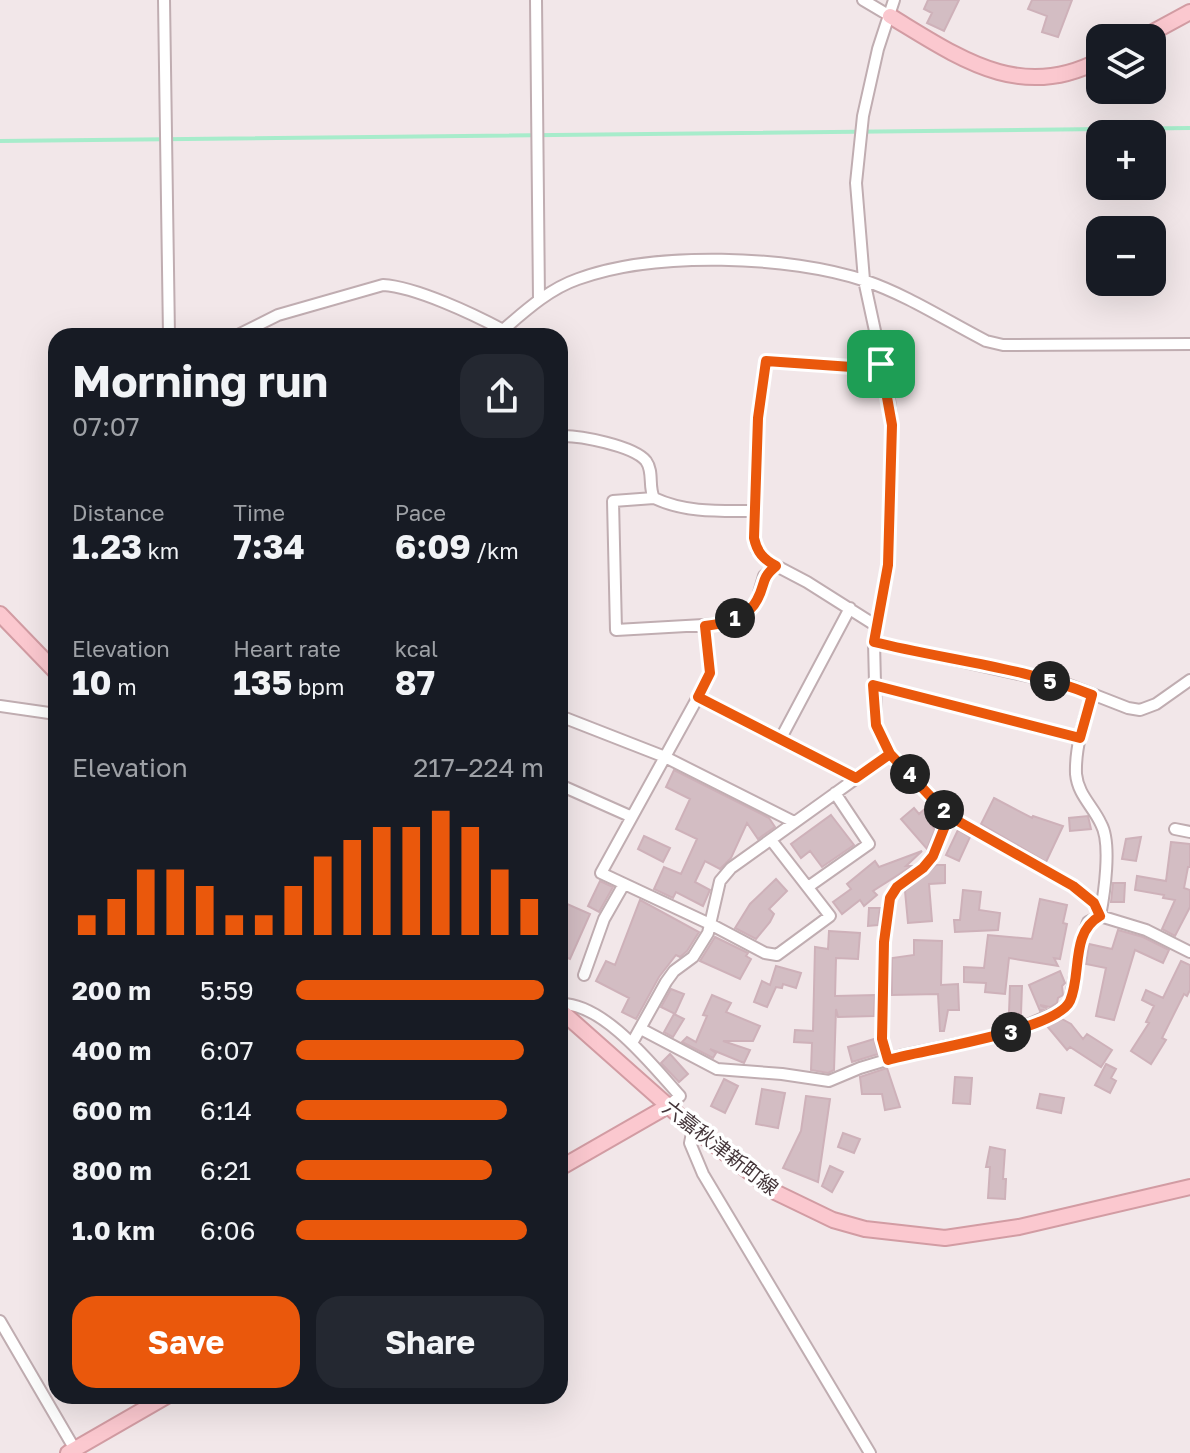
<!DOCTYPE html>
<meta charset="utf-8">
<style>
body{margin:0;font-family:"Golos Text","Noto Sans JP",sans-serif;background:#242831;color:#f1f3f6;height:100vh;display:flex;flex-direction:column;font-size:30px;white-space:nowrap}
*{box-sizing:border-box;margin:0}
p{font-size:26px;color:#9ea1a6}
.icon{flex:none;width:44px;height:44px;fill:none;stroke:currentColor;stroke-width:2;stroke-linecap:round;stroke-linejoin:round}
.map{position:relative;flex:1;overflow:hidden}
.panel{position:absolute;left:48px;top:328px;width:520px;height:1076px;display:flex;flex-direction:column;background:#171b24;border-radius:24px;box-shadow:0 8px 32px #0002}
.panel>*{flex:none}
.controls{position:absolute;left:1086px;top:24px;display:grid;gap:16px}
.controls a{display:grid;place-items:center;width:80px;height:80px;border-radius:16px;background:#171b24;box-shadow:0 8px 32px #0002;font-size:40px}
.pin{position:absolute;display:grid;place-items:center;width:68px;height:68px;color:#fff;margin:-34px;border-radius:16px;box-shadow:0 4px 12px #0006}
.km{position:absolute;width:40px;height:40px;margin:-20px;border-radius:50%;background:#222;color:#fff;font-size:22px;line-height:40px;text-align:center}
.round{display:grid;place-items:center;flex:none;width:84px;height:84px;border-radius:24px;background:#242831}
.head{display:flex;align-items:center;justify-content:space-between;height:136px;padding:0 24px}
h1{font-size:44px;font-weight:700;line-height:60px}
.figures{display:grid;grid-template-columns:repeat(3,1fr);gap:12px;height:136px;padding:8px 24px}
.figures div{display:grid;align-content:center}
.figures b{font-size:34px;font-weight:700}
.figures small{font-size:22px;font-weight:400}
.figures p{font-size:22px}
.chart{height:224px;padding:16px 24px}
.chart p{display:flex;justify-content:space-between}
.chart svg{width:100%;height:144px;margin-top:8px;stroke:#ea580c;stroke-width:6}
.action{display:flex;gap:16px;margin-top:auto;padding:16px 24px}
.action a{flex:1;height:92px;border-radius:24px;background:#ea580c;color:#fff;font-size:32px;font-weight:700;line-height:92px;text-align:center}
.action a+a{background:#242831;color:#f1f3f6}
ul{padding:0 24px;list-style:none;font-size:26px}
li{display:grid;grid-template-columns:128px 96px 1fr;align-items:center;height:60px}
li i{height:20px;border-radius:10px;background:#ea580c}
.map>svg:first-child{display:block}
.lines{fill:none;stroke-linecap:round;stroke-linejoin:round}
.stream{stroke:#a7eccb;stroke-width:4}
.building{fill:#d3bdc3;stroke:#ceb1b9;stroke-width:2}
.street-casing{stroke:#c0adb1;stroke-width:14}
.secondary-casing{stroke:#d29ca3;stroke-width:18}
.street{stroke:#fff;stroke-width:10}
.secondary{stroke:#fbc8cf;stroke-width:14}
.route-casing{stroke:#fff;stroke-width:16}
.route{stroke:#ea580c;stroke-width:10}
.labels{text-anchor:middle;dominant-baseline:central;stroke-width:7;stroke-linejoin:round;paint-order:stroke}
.street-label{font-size:20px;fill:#45363a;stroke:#fff}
</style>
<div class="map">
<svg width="1190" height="1453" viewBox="0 0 1190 1453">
<rect width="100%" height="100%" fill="#f2e7e9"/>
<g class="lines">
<!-- stream -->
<path class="stream" d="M0 141 1190 128"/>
</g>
<!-- building -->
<path class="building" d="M928 0H959L944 31 927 23 932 13 924 9Z
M1032 0H1072L1058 37 1042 32 1047 16 1028 9Z
M674 770 769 818 775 827 758 839 747 823 731 858 720 869 705 861 695 882 710 890 703 906 676 892 673 898 654 889 664 867 681 874 697 839 676 829 690 799 666 787Z
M994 798 1032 818 1033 816 1063 826 1046 862 981 824Z
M928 806 939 817 931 825 935 830 927 849 901 819 914 808 919 814Z
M831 815 854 845 822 867 810 851 801 858 791 844Z
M1088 816 1091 829 1070 831 1069 818Z
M958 830 970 837 959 861 946 855Z
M644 836 670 848 663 862 638 849Z
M1141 837 1136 861 1122 859 1126 839Z
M1171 842 1190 844V867H1188L1184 888 1190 890V907L1175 936 1162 929 1175 900 1163 898 1164 895 1135 890 1137 876 1166 881Z
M922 851 906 866H912L873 891 877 895 864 906 860 900 842 914 833 902 851 889 847 884 875 861 879 867Z
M936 865H945V883L929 884 932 921 908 923 905 891Z
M776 879 787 891 769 909 774 914 770 922 756 939 735 928 750 904Z
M600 881 613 887 599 912 588 906Z
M1113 883H1125L1124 902H1111Z
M963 890 981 892 979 910 1000 913 998 930 955 932 954 920H960Z
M1040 899 1067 905 1063 923 1067 924 1060 959 1054 958 1058 966 1009 958 1005 994 985 992 986 983 964 982V967L984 968 988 935 1032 939Z
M640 900 699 932 687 951 680 957 676 955 659 977 636 1019 622 1012 629 998 596 981 606 961 615 965Z
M567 904 590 914 570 959 560 955V921Z
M869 908H880L878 925 868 926Z
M1118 930 1143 937 1169 950 1163 963 1135 950 1114 1020 1096 1016 1106 968 1086 964 1089 944 1112 949Z
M829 931 860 933 858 959 836 958 835 996 875 995 874 1016 838 1017 836 1009 834 1070 828 1073 811 1070 812 1043 794 1042 795 1030 813 1031 815 947 828 949Z
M715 937 748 953 746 956 751 959 740 979 700 961Z
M914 940 942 941 941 985 958 984 959 1010H948L944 1031H940L938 994 892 995V958L914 955Z
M1181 961 1190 965V990L1187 996 1184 994 1162 1038 1166 1040 1151 1064 1131 1051 1149 1023 1146 1022 1154 1006 1142 1000 1146 990 1163 998Z
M776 966 801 973 796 988 783 984 782 988 776 987 767 1007 754 1002 762 981 770 985Z
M1060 971 1065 983 1062 986 1063 995 1058 998 1057 1003 1050 1007 1040 1005 1046 1008 1040 1011 1029 985Z
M1010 986H1022L1021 1014 1009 1013Z
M671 989 684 994 675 1014 661 1007Z
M712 995 731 1003 726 1012 760 1026 753 1041H723L750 1050 744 1063 710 1049 716 1053 713 1058 682 1042 687 1037 696 1042 707 1016 703 1015Z
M674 1014 684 1019 673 1037 664 1032Z
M1062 1019 1071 1024 1083 1039 1087 1034 1112 1050 1101 1067 1070 1047 1067 1050 1047 1026Z
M874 1039 878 1054 852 1062 848 1047Z
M670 1054 688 1074 679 1082 661 1063Z
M1106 1064 1116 1069 1111 1078 1116 1081 1110 1093 1095 1085Z
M887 1068 900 1107 885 1110 882 1094H862L860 1077Z
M955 1077 972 1078 970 1104 953 1103Z
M724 1079 738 1086 725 1113 711 1106Z
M762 1089 785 1093 778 1128 756 1124Z
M1040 1094 1064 1098 1061 1113 1037 1108Z
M806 1096 830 1099 818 1182 783 1168 801 1131Z
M843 1133 860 1139 854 1153 838 1147Z
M990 1147 1005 1150 1003 1179H1006L1005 1199 988 1198 990 1167H986Z
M830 1166 843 1172 832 1192 822 1186Z"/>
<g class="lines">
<defs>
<path id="street" d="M164 0 169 336
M536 0 539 300
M863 0 890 16
M894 0 878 49 863 116 856 183 864 280 888 391 892 425 888 565 874 642 876 725 890 754 949 816 1073 886 1094 903 1100 916 1146 930 1190 952
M236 336 278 315 383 285C416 287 473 314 503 330 525 311 549 289 578 279 654 251 789 255 866 281 907 295 947 321 986 341L1003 345 1190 344
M560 436C579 435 634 446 646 461 654 472 648 487 654 498 686 513 720 511 755 511
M654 498 613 501 616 630 721 624 748 612 757 600 764 576 776 566
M875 625 807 582 767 561 757 550 754 538 758 418 766 361 866 368 881 364
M874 642 1069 685 1128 708 1140 710 1156 704 1190 680
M873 685 1080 738
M698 697 710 673 705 626
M0 706 56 714
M560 716 665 757 794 822
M781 738 850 608
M560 785 632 817
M1175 829 1190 832
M771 840 830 916 777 955 765 953 712 925 601 873 698 697 856 778
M808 887 869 844 835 793
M584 975 604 919 624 884
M560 1004C603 1002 653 1066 680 1096L668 1106
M641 1029 717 1069 782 1074 829 1081 860 1068 903 1055 1009 1033 1062 1010 1070 1001 1083 936 1088 922 1100 916C1104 895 1112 843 1101 824 1093 806 1078 795 1076 774 1075 747 1084 720 1092 695
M632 1043 666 982 674 971 693 957 708 933 720 881 731 868 890 754
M888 1060 882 1039 884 942 890 898 897 887 923 868 933 856 949 816
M693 1128 690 1143 703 1174 870 1453
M0 1321 77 1453"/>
<path id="secondary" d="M890 16C958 57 1020 103 1100 60
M1142 38 1190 12
M0 614 56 672
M560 1010 693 1128 775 1192 833 1220 865 1229 945 1238 1019 1227 1190 1187
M560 1168 668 1106
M68 1453 167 1396"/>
</defs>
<!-- street casing -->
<use href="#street" class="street-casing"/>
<!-- secondary casing -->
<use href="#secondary" class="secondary-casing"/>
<!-- street -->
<use href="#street" class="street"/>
<!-- secondary -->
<use href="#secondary" class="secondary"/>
</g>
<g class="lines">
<defs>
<path id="route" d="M881 364 866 368 766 361 758 418 754 538C757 552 763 559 776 566 760 579 766 584 757 600 748 618 723 624 705 626L710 673 698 697 856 778 890 754 949 816 933 856 923 868 897 887 890 898 884 942 882 1039 888 1060C921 1050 1056 1031 1070 1001 1082 974 1070 933 1100 916L1094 903 1073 886 949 816 890 754 876 725 873 685 1080 738 1092 695C1023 667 946 660 874 642L888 565 892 425 881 364"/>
</defs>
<!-- route casing -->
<use href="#route" class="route-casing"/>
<!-- route -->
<use href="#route" class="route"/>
</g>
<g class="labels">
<!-- street labels -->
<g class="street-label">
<text transform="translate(721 1147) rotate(38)">六嘉秋津新町線</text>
</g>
</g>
</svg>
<div class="controls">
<a><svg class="icon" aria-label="layers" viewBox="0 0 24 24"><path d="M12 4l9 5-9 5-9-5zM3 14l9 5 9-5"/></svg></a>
<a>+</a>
<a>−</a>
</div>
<div class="pin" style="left:881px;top:364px;background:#1e9e55"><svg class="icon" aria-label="arrive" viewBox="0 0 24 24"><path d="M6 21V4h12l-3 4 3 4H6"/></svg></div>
<b class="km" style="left:735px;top:618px">1</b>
<b class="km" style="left:944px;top:810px">2</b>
<b class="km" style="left:1011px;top:1032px">3</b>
<b class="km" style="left:910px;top:774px">4</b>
<b class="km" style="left:1050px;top:681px">5</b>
<section class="panel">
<div class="head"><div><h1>Morning run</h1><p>07:07</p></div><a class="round"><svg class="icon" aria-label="share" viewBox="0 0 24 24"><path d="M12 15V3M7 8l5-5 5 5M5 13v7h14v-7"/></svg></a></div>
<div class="figures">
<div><p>Distance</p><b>1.23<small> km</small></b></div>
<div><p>Time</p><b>7:34</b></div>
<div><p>Pace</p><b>6:09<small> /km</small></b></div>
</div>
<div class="figures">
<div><p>Elevation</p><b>10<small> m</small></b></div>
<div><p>Heart rate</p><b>135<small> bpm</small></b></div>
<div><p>kcal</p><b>87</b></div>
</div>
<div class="chart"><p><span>Elevation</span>217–224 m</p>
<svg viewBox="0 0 160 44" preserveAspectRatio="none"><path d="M5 44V38M15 44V33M25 44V24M35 44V24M45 44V29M55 44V38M65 44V38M75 44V29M85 44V20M95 44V15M105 44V11M115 44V11M125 44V6M135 44V11M145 44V24M155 44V33"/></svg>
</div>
<ul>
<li><b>200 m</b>5:59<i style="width:100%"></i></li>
<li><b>400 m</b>6:07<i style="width:92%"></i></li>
<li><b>600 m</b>6:14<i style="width:85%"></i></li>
<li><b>800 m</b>6:21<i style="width:79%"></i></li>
<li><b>1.0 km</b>6:06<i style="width:93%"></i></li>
</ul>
<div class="action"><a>Save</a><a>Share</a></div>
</section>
</div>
